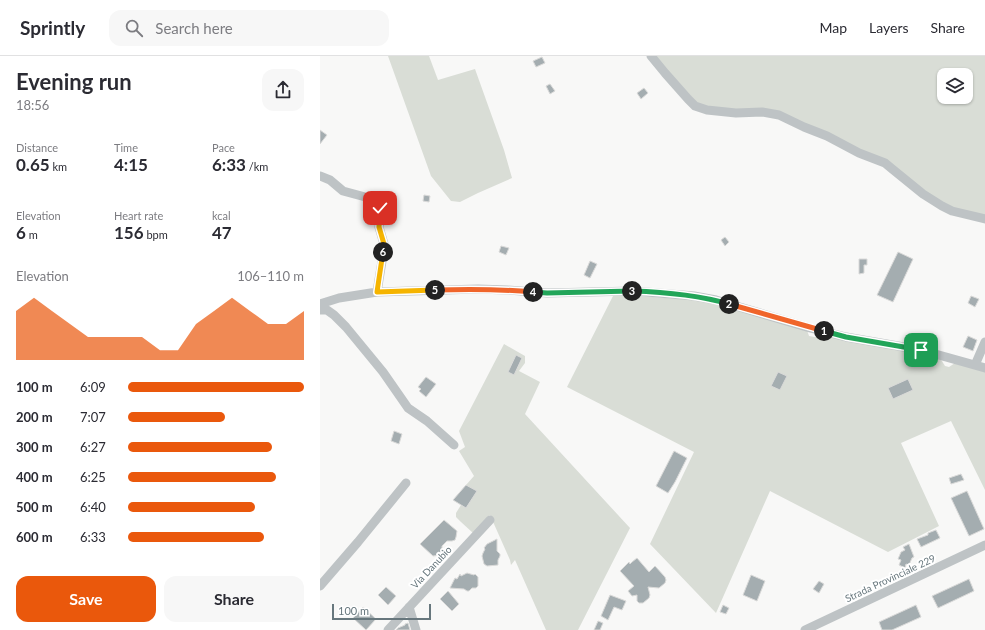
<!DOCTYPE html>
<meta charset="utf-8">
<style>
body{margin:0;font-family:Lato,sans-serif;background:#f7f7f7;color:#2b2b33;height:100vh;display:flex;flex-direction:column;font-size:15px;white-space:nowrap}
*{box-sizing:border-box;margin:0}
p{font-size:13px;color:#7c7c81}
.icon{flex:none;width:22px;height:22px;fill:none;stroke:currentColor;stroke-width:2;stroke-linecap:round;stroke-linejoin:round}
.map{position:relative;flex:1;overflow:hidden}
.panel{display:flex;flex-direction:column;background:#fff;width:320px}
.panel>*{flex:none}
.tools{position:absolute;left:617px;top:12px;display:grid;gap:8px}
.tools a{display:grid;place-items:center;width:36px;height:36px;border-radius:8px;background:#fff;box-shadow:0 1px 3px #0004;font-size:20px}
.scale{position:absolute;left:12px;bottom:10px;width:99px;box-sizing:border-box;padding-left:4px;border:2px solid #67777d;border-top:0;font-size:11px;line-height:14px;white-space:nowrap;color:#67777d;-webkit-text-stroke:3px #fff;paint-order:stroke}
.pin{position:absolute;display:grid;place-items:center;width:34px;height:34px;color:#fff;margin:-17px;border-radius:8px;box-shadow:0 2px 6px #0006}
.km{position:absolute;width:20px;height:20px;margin:-10px;border-radius:50%;background:#222;color:#fff;font-size:11px;line-height:20px;text-align:center}
.round{display:grid;place-items:center;flex:none;width:42px;height:42px;border-radius:12px;background:#f7f7f7}
.headline{display:flex;align-items:center;justify-content:space-between;height:68px;padding:0 16px}
h1{font-size:22px;font-weight:700;line-height:30px}
.metrics{display:grid;grid-template-columns:repeat(3,1fr);gap:6px;height:68px;padding:4px 16px}
.metrics div{display:grid;align-content:center}
.metrics b{font-size:17px;font-weight:700}
.metrics small{font-size:11px;font-weight:400}
.metrics p{font-size:11px}
.chart{height:112px;padding:8px 16px}
.chart p{display:flex;justify-content:space-between}
.chart svg{width:100%;height:72px;margin-top:4px;fill:#ea580c;opacity:.7}
.button{display:flex;gap:8px;margin-top:auto;padding:8px 16px}
.button a{flex:1;height:46px;border-radius:12px;background:#ea580c;color:#fff;font-size:16px;font-weight:700;line-height:46px;text-align:center}
.button a+a{background:#f7f7f7;color:#2b2b33}
ul{padding:0 16px;list-style:none;font-size:13px}
li{display:grid;grid-template-columns:64px 48px 1fr;align-items:center;height:30px}
li i{height:10px;border-radius:5px;background:#ea580c}
header{display:flex;align-items:center;gap:24px;box-sizing:border-box;height:56px;padding:0 20px;background:#fff;border-bottom:1px solid #e1e1e2}
header strong{font-size:19px}
nav{display:flex;gap:22px;margin-inline-start:auto;font-size:14px}
.search{width:280px;height:36px;background:#f7f7f7;display:flex;align-items:center;gap:10px;box-sizing:border-box;padding:0 14px;border-radius:12px;color:#7c7c81;font-size:15px}
main{display:flex;flex:1;min-height:0}
.map>svg:first-child{display:block}
.green{fill:#d9ddd6;fill-rule:evenodd}
.building{fill:#a4adb0;stroke:#dadad9}
.lines{fill:none;stroke-linecap:round;stroke-linejoin:round}
.minor{stroke:#bec3c5;stroke-width:9}
.split-1-casing{stroke:#fff;stroke-width:8}
.split-2-casing{stroke:#fff;stroke-width:8}
.split-3-casing{stroke:#fff;stroke-width:8}
.split-4-casing{stroke:#fff;stroke-width:8}
.split-5-casing{stroke:#fff;stroke-width:8}
.split-6-casing{stroke:#fff;stroke-width:8}
.split-7-casing{stroke:#fff;stroke-width:8}
.split-1{stroke:#22a559;stroke-width:5}
.split-2{stroke:#f0652b;stroke-width:5}
.split-3{stroke:#22a559;stroke-width:5}
.split-4{stroke:#22a559;stroke-width:5}
.split-5{stroke:#f0652b;stroke-width:5}
.split-6{stroke:#f5b400;stroke-width:5}
.split-7{stroke:#f5b400;stroke-width:5}
.labels{text-anchor:middle;dominant-baseline:central;stroke-width:4;stroke-linejoin:round;paint-order:stroke}
.street-label{font-size:10px;fill:#67777d;stroke:#fff}
</style>
<header>
<strong>Sprintly</strong>
<div class="search"><svg class="icon" aria-label="search" viewBox="0 0 24 24"><circle cx="10" cy="10" r="6"/><path d="M15 15l6 6"/></svg>Search here</div>
<nav><a>Map</a><a>Layers</a><a>Share</a></nav>
</header>
<main>
<section class="panel">
<div class="headline"><div><h1>Evening run</h1><p>18:56</p></div><a class="round"><svg class="icon" aria-label="share" viewBox="0 0 24 24"><path d="M12 15V3M7 8l5-5 5 5M5 13v7h14v-7"/></svg></a></div>
<div class="metrics">
<div><p>Distance</p><b>0.65<small> km</small></b></div>
<div><p>Time</p><b>4:15</b></div>
<div><p>Pace</p><b>6:33<small> /km</small></b></div>
</div>
<div class="metrics">
<div><p>Elevation</p><b>6<small> m</small></b></div>
<div><p>Heart rate</p><b>156<small> bpm</small></b></div>
<div><p>kcal</p><b>47</b></div>
</div>
<div class="chart"><p><span>Elevation</span>106–110 m</p>
<svg viewBox="0 0 160 44" preserveAspectRatio="none"><path d="M0 44V14L10 6L20 14L30 22L40 30L50 30L60 30L70 30L80 38L90 38L100 22L110 14L120 6L130 14L140 22L150 22L160 14V44z"/></svg>
</div>
<ul>
<li><b>100 m</b>6:09<i style="width:100%"></i></li>
<li><b>200 m</b>7:07<i style="width:55%"></i></li>
<li><b>300 m</b>6:27<i style="width:82%"></i></li>
<li><b>400 m</b>6:25<i style="width:84%"></i></li>
<li><b>500 m</b>6:40<i style="width:72%"></i></li>
<li><b>600 m</b>6:33<i style="width:77%"></i></li>
</ul>
<div class="button"><a>Save</a><a>Share</a></div>
</section>
<div class="map">
<svg width="665" height="574" viewBox="0 0 665 574">
<rect width="100%" height="100%" fill="#f8f8f7"/>
<!-- green -->
<path class="green" d="M68 0H109L118 24 155 13 184 94 192 122 158 137 140 146 131 145 111 120Z
M334 0H665V160L631 152 618 145 571 109 456 56 418 55 379 49ZM624 19H646V41H624Z
M294 238 385 245 487 274 489 280 495 281 501 278 620 302 625 310 629 311 635 307 665 316V434L631 365 581 387 619 470 568 496 450 435 396 557 330 488 374 396 247 331Z
M184 288 205 300V307L199 315 220 326 205 358 310 472 258 574H226L195 504 191 509 190 504 170 459 153 477 141 466 136 461V457L141 449 146 452 156 435 146 429 154 420 139 395 145 391 139 375Z"/>
<!-- building -->
<path class="building" d="M222 1 225 7 216 11 213 5Z
M230 28 235 35 230 38 226 30Z
M324 32 328 37 321 43 317 37Z
M0 74 7 79 0 88Z
M104 139 110 140 109 146 103 145Z
M405 181 409 186 405 190 401 184Z
M181 190 189 192 186 199 179 196Z
M578 196 593 203 573 246 557 239Z
M539 203H547V209H544V217L539 218Z
M270 205 277 208 270 222 264 219Z
M651 240 659 243 655 251 648 247Z
M648 280 657 284 653 295 643 291Z
M196 299 202 302 194 319 188 316Z
M458 316 467 320 460 334 451 330Z
M106 321 116 328 106 341 99 335 101 333 98 331Z
M588 323 593 334 573 343 568 332Z
M74 375 82 378 79 388 71 385Z
M354 395 367 402 355 426 348 437 336 430Z
M641 418 644 424 631 428 629 422Z
M146 429 157 435 146 452 133 444Z
M647 435 664 473 649 480 631 442Z
M124 464 137 475 136 481 135 484 132 485H127L122 490V496L120 499 113 500 100 488Z
M616 474 620 482 601 491 597 483 608 479V477Z
M177 483V495L180 498V500L178 504V509L167 510 164 508 162 500 163 497 165 493 164 492 167 488Z
M589 488 594 501 592 502 589 509 586 508 585 512 579 509 581 504 578 503 581 496 585 494 583 491Z
M317 502 329 516 335 510 345 521 346 524 345 527 339 532 328 531 330 539 329 542 323 547H319L317 545V539L312 540 308 535 314 530 300 515 309 506 310 508 312 506Z
M147 517 154 519 155 518 158 521V530L156 532H152L149 535H147L144 533 130 532 135 522 137 523 140 518 141 520Z
M431 519 445 525 437 545 423 539Z
M649 523 654 535 618 552 612 540Z
M499 525 504 528 499 537 493 533Z
M66 531 76 540 68 549 58 539Z
M128 535 139 548 132 555 120 543Z
M290 539 306 545 302 554 294 551 288 564 281 560Z
M403 549 409 552 406 558 400 556Z
M596 549 601 561 572 574H562L559 566Z
M43 551 56 563 46 574 33 562Z
M278 565 283 567 280 574H274Z
M88 567 90 574H76L78 572 85 569V568Z"/>
<g class="lines">
<!-- minor -->
<path class="minor" d="M331 0 345 17 368 43 375 50 387 54 416 57 442 56 459 59 484 71 507 80 539 97 565 107 571 112 603 138 622 150 632 155 665 163
M0 120 10 124 23 135 49 142 57 146 59 148 61 156 59 171 64 188V193L57 236
M0 248 19 242 57 236 158 233 187 234 227 237 314 235 374 240 396 244 490 272 526 281 601 294 665 312
M0 254H7L14 259 26 271 63 316 88 352 107 365 134 389
M655 309 665 286
M0 530 38 486 86 427
M89 551 96 574
M68 574 170 464
M485 574 665 489"/>
</g>
<g class="lines">
<defs>
<path id="split-1" d="M504 275 526 281 601 294"/>
<path id="split-2" d="M409 248 504 275"/>
<path id="split-3" d="M312 235C345 236 378 239 409 248"/>
<path id="split-4" d="M213 236 227 237 312 235"/>
<path id="split-5" d="M115 234C148 233 180 233 213 236"/>
<path id="split-6" d="M63 196 57 236 115 234"/>
<path id="split-7" d="M60 152 59 171 64 188 63 196"/>
</defs>
<!-- split-1 casing -->
<use href="#split-1" class="split-1-casing"/>
<!-- split-2 casing -->
<use href="#split-2" class="split-2-casing"/>
<!-- split-3 casing -->
<use href="#split-3" class="split-3-casing"/>
<!-- split-4 casing -->
<use href="#split-4" class="split-4-casing"/>
<!-- split-5 casing -->
<use href="#split-5" class="split-5-casing"/>
<!-- split-6 casing -->
<use href="#split-6" class="split-6-casing"/>
<!-- split-7 casing -->
<use href="#split-7" class="split-7-casing"/>
<!-- split-1 -->
<use href="#split-1" class="split-1"/>
<!-- split-2 -->
<use href="#split-2" class="split-2"/>
<!-- split-3 -->
<use href="#split-3" class="split-3"/>
<!-- split-4 -->
<use href="#split-4" class="split-4"/>
<!-- split-5 -->
<use href="#split-5" class="split-5"/>
<!-- split-6 -->
<use href="#split-6" class="split-6"/>
<!-- split-7 -->
<use href="#split-7" class="split-7"/>
</g>
<g class="labels">
<!-- street labels -->
<g class="street-label">
<text transform="translate(111 511) rotate(-47)">Via Danubio</text>
<text transform="translate(570 522) rotate(-25)">Strada Provinciale 229</text>
</g>
</g>
</svg>
<div class="tools">
<a><svg class="icon" aria-label="layers" viewBox="0 0 24 24"><path d="M12 4l9 5-9 5-9-5zM3 14l9 5 9-5"/></svg></a>
</div>
<div class="scale">100 m</div>
<div class="pin" style="left:601px;top:294px;background:#1e9e55"><svg class="icon" aria-label="arrive" viewBox="0 0 24 24"><path d="M6 21V4h12l-3 4 3 4H6"/></svg></div>
<div class="pin" style="left:60px;top:152px;background:#d93025"><svg class="icon" aria-label="check" viewBox="0 0 24 24"><path d="M5 12l5 5 9-10"/></svg></div>
<b class="km" style="left:504px;top:275px">1</b>
<b class="km" style="left:409px;top:248px">2</b>
<b class="km" style="left:312px;top:235px">3</b>
<b class="km" style="left:213px;top:236px">4</b>
<b class="km" style="left:115px;top:234px">5</b>
<b class="km" style="left:63px;top:196px">6</b>
</div>
</main>
